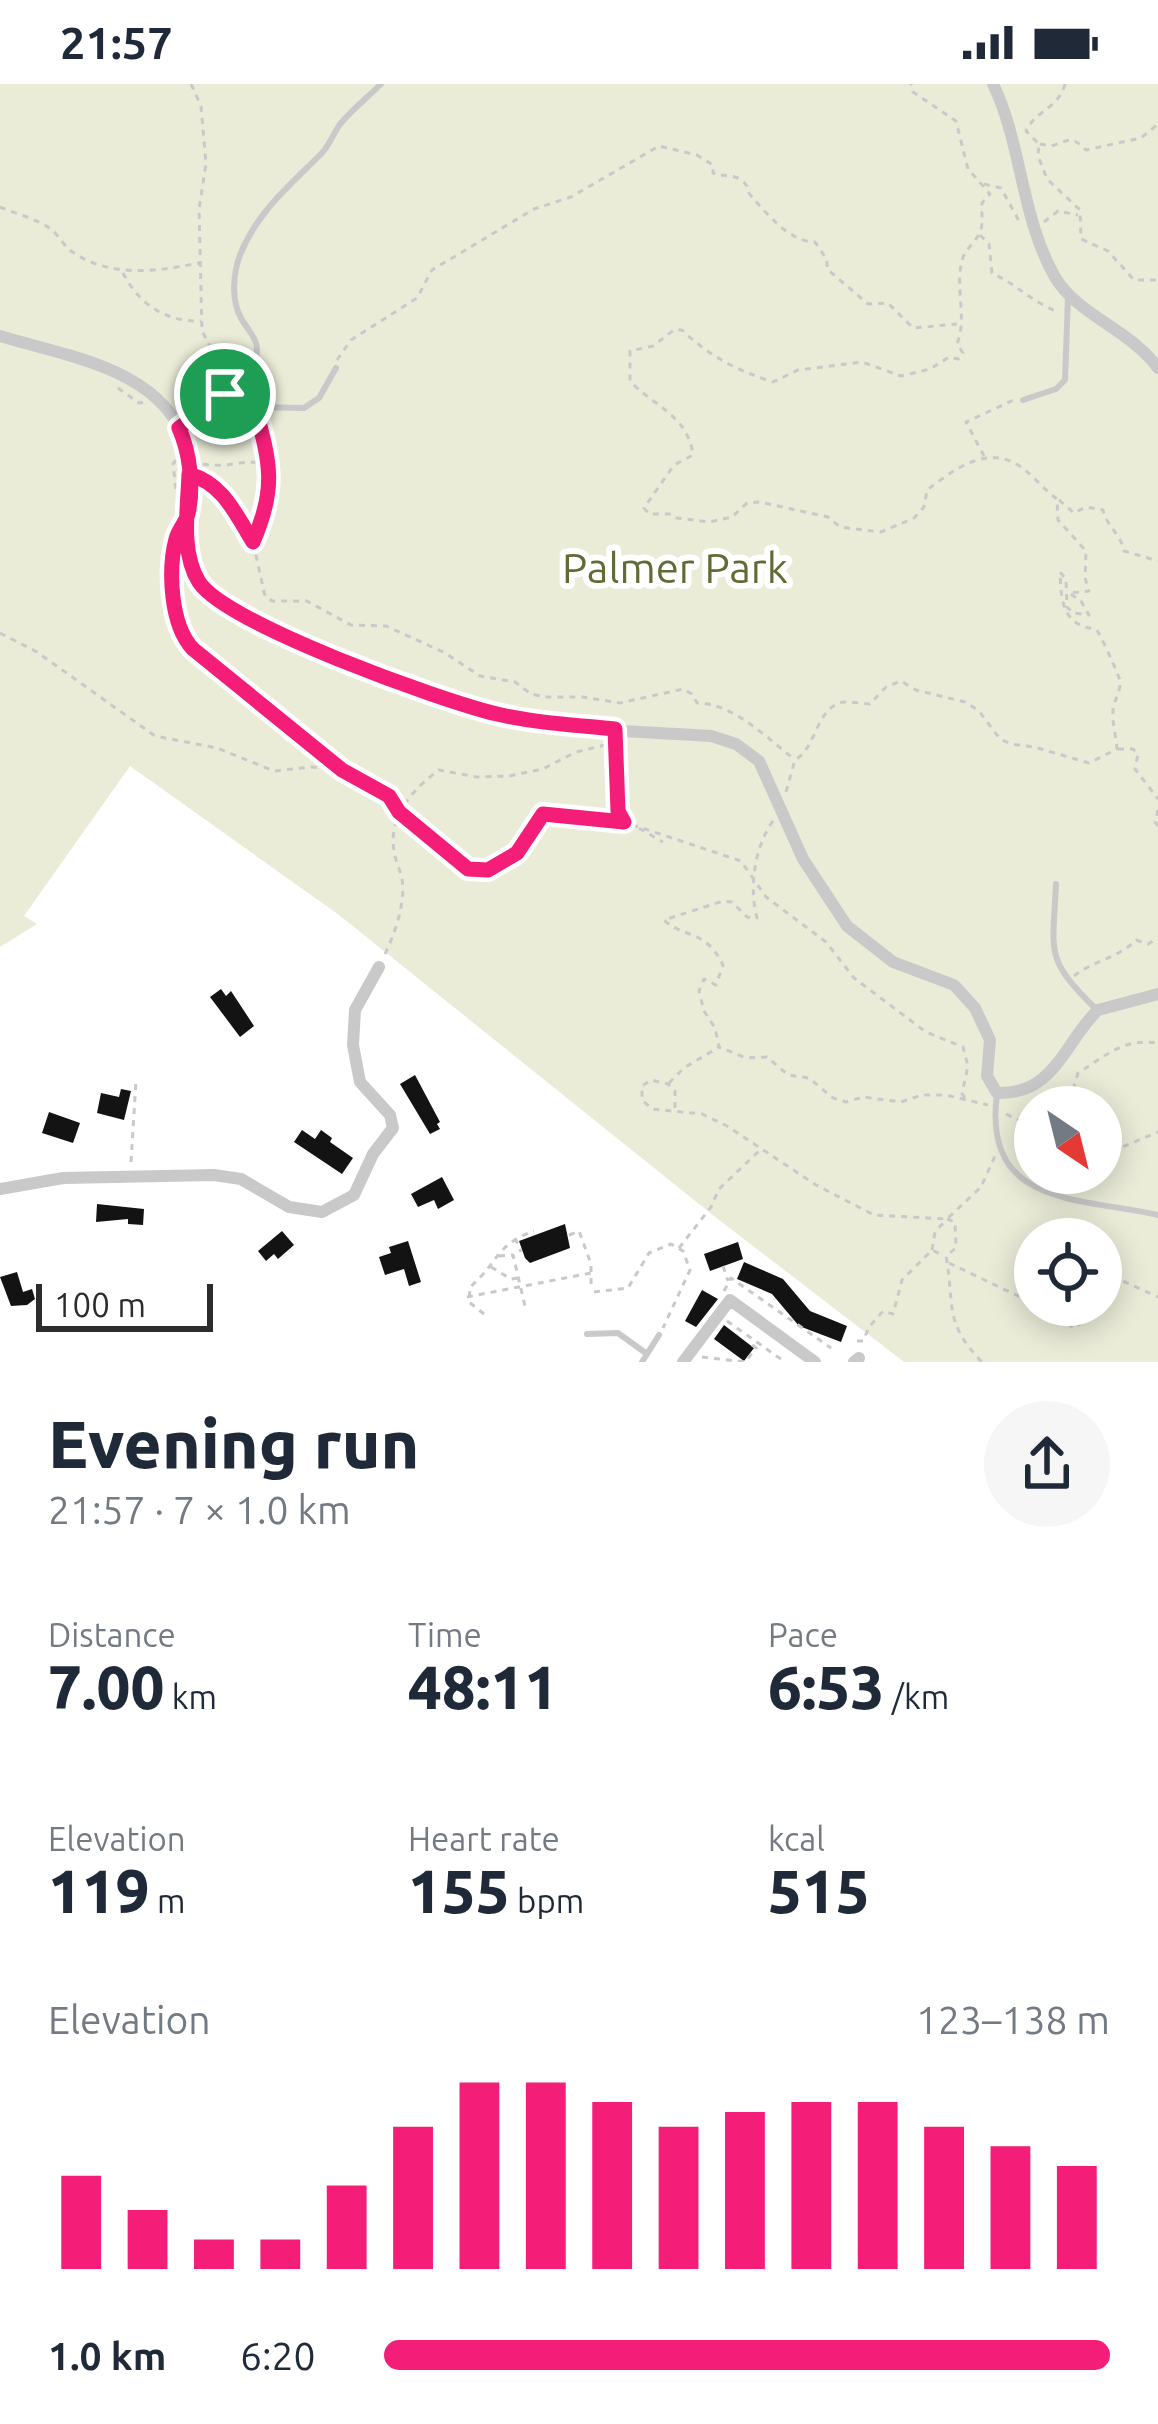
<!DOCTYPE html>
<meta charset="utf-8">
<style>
body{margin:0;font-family:Ubuntu,sans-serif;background:#f6f6f7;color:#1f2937;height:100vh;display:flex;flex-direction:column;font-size:45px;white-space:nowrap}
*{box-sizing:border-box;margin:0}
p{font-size:39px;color:#747a83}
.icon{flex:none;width:66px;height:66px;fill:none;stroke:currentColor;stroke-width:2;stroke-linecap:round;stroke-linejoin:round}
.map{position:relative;height:1278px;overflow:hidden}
.drawer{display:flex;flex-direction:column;background:#fff;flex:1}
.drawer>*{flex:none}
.needle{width:78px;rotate:145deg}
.tools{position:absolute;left:1014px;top:1002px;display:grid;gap:24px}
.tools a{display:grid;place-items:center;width:108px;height:108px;border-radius:50%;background:#fff;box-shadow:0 6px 30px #0003;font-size:60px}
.scale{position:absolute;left:36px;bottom:30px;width:177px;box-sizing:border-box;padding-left:12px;border:6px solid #2c2c2c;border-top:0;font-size:33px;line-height:42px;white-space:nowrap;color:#2c2c2c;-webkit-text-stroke:9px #fff;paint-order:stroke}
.pin{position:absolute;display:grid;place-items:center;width:102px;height:102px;color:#fff;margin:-51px;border:6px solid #fff;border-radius:50%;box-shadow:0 3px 12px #0007}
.round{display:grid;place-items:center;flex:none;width:126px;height:126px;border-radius:63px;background:#f6f6f7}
.summary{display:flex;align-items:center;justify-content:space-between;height:204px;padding:0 48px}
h1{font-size:66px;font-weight:800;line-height:90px}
.stats{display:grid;grid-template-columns:repeat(3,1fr);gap:18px;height:204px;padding:12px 48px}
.stats div{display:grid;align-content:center}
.stats b{font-size:60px;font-weight:800}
.stats small{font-size:33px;font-weight:400}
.stats p{font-size:33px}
.chart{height:336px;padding:24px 48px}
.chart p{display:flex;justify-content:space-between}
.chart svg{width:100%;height:216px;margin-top:12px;stroke:#f41e79;stroke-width:6}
ul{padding:0 48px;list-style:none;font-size:39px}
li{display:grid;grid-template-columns:192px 144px 1fr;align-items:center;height:90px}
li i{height:30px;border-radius:15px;background:#f41e79}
.status{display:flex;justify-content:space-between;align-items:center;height:84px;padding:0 60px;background:#fff;direction:ltr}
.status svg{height:33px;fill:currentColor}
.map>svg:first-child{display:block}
.green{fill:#eaecd8;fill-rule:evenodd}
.building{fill:#131313}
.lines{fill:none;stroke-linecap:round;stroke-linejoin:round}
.path{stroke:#c9c9c9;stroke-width:3;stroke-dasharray:6 6;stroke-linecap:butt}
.service{stroke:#c9c9c9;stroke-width:6}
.minor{stroke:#c9c9c9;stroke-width:12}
.route-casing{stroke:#fff;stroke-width:24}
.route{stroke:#f41e79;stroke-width:15}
.labels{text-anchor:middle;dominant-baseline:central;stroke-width:12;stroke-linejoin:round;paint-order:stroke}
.park-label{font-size:42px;fill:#626b36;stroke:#fff}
</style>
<div class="status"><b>21:57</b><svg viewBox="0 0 49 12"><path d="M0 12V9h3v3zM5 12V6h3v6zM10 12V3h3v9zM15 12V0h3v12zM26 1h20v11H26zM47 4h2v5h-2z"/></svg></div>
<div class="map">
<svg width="1158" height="1278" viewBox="0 0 1158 1278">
<rect width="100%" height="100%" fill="#fff"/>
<!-- green -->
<path class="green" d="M0 0H1158V1278H904L714 1132 339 831 130 682 24 832 37 840 0 863ZM1035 1023H1101V1089H1035ZM1035 1155H1101V1221H1035Z"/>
<!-- building -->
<path class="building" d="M221 905 226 912 231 907 254 942 240 953 210 913Z
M415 991 440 1038 437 1040 440 1045 430 1050 400 1000Z
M121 1005 131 1007 124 1036 97 1029 101 1009 119 1013Z
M49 1028 80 1039 73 1059 42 1049Z
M302 1046 315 1055 321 1046 332 1054 330 1058 353 1074 342 1090 294 1058Z
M442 1093 454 1116 438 1125 434 1116 418 1123 411 1110Z
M97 1120 144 1125 143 1141 128 1140V1135L96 1138Z
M565 1140 570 1164 530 1179 525 1174 519 1157Z
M282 1147 294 1161 278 1175 274 1170 266 1177 258 1167Z
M408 1157 421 1198 409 1202 404 1185 385 1191 379 1173 391 1169 389 1163Z
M738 1158 743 1175 710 1187 704 1170Z
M744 1178 783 1195 810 1227 847 1242 841 1258 799 1242 772 1210 737 1195Z
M17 1188 23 1208 32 1205 35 1215 27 1221 11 1222 0 1193Z
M702 1206 718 1215 696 1243 685 1237Z
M724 1241 754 1264 744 1277 714 1255Z"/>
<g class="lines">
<!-- path -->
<path class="path" d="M191 0 201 22 206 80 199 125 202 247 228 296
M1065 0C1059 24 1035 27 1026 47L1039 60 1038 72 1047 95 1080 126 1081 155 1108 167 1134 196H1158
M1040 60 1051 62C1069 57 1070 50 1086 66L1141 54 1158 40
M984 100 1001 104 1019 137
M0 123C16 130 38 135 52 146 59 152 64 162 71 167 111 195 157 187 200 179
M1044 138 1058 127 1078 131
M980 151 989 160 992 189C1017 201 1031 217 1058 228
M123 189C139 220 165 238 201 237
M337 276 351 256 417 214 432 186 534 125 571 113 659 62 697 71 713 81V89C723 93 733 90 741 96 753 106 742 102 752 113 768 131 790 158 815 158L827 176V185L868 220 888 219 913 244 957 240
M118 304 139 319 144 318
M257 332 271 383 269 417 253 458 265 512 272 517H307L351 541 386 542 445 569 480 592 515 598 531 610 545 613H583L620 619 683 605 692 610 697 619C733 619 767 654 794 675
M984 372 966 338 1016 315
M203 380C225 385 246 374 269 380
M202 394 243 434 251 455
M176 405 173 380 177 375
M1059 416 1074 429 1086 423 1103 426C1107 443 1121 450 1124 467L1158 477
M175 460C168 489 171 530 185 557L341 685
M0 549 37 568 155 652 217 664 274 687 311 683 342 686 389 712 399 728 468 785 488 786 517 769 543 730 624 738 741 777 766 813 826 858 854 894 926 948 963 963 968 982 962 1010 968 1017
M615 659 621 734 663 758
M1118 665H1133L1138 670 1135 685 1158 715
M786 708 795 676C816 664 815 629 839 619 847 616 861 620 870 620L886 603 901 597 916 606 965 618 979 627 1000 655 1011 660 1034 663 1089 679 1117 665C1116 652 1112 639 1113 626 1114 616 1121 607 1120 597 1120 594 1100 549 1096 545 1062 542 1061 516 1060 488L1066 495 1067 523 1073 529 1089 531 1081 517 1069 509 1089 507 1085 494 1086 467 1058 436 1057 415C1044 406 1034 392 1021 383 987 359 954 386 927 406L924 423 914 434 881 448 840 443 828 433 760 418 747 419 732 433 709 438 677 434 671 430H649L644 424 674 381 693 371C688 331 653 322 630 297V267L653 262 674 246H682C709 272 738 287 773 298L798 286 862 278 901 292 930 285 949 273 958 275 963 269 957 260C967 234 956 209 961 181 963 166 974 161 980 148 984 138 981 130 982 119L990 110 968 85 956 37 913 8 911 0
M1158 726 1155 738 1158 742
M773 737C754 763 749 805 757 834L747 833 732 818 723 817 664 836C684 855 705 844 723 881L716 901 704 895 699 907 704 927 715 944 719 963 746 974 767 973 788 991 809 994 833 1014 846 1018 863 1013 901 1018 922 1011H946L988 1021
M385 870C395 849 406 818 402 795 400 785 395 776 394 767 388 732 413 705 439 686L477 693 509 692 543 685 576 668 613 659
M1074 892C1094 876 1119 874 1136 856L1148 860 1158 854
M669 999 684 984 719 963
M1057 1023 1073 1006 1078 989C1107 971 1123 954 1158 959
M675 1024V1007L668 1000 651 996 642 1002V1016L652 1025 702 1030 727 1042 816 1101 874 1131 947 1135 981 1103 995 1072
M1006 1030 1021 1037 1025 1031 1035 1030
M1022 1039 1035 1048
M1101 1072 1158 1048
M131 1078 136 997
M569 1151 579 1147 591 1180V1200
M515 1154 521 1168
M679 1164 711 1123 719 1105 759 1067
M932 1166 935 1148 947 1135 955 1138 956 1164 946 1172C955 1221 943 1238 982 1278
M499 1172 513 1171 525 1222
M949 1179 1035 1220
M723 1182 728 1197
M491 1183 511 1195 518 1194
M1101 1196 1112 1192 1158 1213
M724 1207 731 1194 831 1264
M594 1208 628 1204 649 1169 671 1160 683 1167 690 1186 663 1244
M467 1213 591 1189
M1037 1221 1074 1244 1080 1240 1084 1221
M484 1230 469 1218 470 1203C500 1177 494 1162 534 1147
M727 1237 785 1278
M857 1257H863L869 1243 883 1227 893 1230 902 1196 932 1166 944 1172
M702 1273 745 1278 756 1264 752 1261 755 1257"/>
<!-- service -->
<path class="service" d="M225 310 249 323 304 324 319 314 336 284
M1023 316 1056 305 1065 296 1068 213
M179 345C200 330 256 293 257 267 258 255 247 245 241 234 231 216 233 190 240 171 257 128 290 101 321 70 330 61 333 49 341 39 353 25 368 13 381 0
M1056 800C1053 870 1044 874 1096 925
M997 1010C982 1123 1079 1113 1158 1131
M587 1250 618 1249 647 1270
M642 1278 659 1251"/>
<!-- minor -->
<path class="minor" d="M993 0C1022 60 1021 134 1055 193 1077 231 1131 246 1158 284
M0 252C65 272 166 285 186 362 191 383 189 405 188 426 188 453 186 482 203 504 227 534 273 546 306 560 368 586 429 613 494 629 563 647 639 647 711 652L736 660 759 677 803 775 847 842 893 878 954 901 975 924 990 956 987 992 997 1009C1055 1011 1065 957 1098 926L1158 910
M0 1105 63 1094 214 1091 241 1095 289 1123 322 1128 354 1111 373 1070 393 1044 390 1031 360 998 353 961 355 926 379 883
M683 1278 730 1216 815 1278
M854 1278 859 1274"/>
</g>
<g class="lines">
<defs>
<path id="route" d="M225 310 179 344C190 369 194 403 188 430 186 438 178 446 176 455 168 485 170 541 193 565L342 686 389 712 399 728 468 785 488 786 517 769 543 730 624 738 618 727 615 645C575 641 535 639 497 630 442 617 226 540 199 498 180 468 188 423 189 390 224 400 236 431 253 458 277 403 270 379 255 323L225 310"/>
</defs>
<!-- route casing -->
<use href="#route" class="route-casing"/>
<!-- route -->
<use href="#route" class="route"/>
</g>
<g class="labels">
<!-- park labels -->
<g class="park-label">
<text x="675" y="483">Palmer Park</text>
</g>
</g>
</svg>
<div class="tools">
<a><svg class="needle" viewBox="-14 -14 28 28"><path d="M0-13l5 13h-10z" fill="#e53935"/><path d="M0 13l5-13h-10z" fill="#747a83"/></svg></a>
<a><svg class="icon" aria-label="locate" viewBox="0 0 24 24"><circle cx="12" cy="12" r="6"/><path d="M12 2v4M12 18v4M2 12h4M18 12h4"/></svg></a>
</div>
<div class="scale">100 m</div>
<div class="pin" style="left:225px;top:310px;background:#1e9e55"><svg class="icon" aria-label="arrive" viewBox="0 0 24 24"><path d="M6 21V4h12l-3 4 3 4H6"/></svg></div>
</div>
<section class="drawer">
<div class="summary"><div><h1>Evening run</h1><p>21:57 · 7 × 1.0 km</p></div><a class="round"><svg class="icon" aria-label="share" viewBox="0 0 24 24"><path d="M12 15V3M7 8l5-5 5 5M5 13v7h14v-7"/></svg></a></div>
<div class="stats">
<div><p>Distance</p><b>7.00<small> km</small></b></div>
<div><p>Time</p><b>48:11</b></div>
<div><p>Pace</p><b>6:53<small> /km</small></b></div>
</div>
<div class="stats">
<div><p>Elevation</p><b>119<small> m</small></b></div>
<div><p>Heart rate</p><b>155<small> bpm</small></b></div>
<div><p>kcal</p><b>515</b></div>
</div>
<div class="chart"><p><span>Elevation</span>123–138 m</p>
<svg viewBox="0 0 160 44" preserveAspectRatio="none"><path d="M5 44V25M15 44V32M25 44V38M35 44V38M45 44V27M55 44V15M65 44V6M75 44V6M85 44V10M95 44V15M105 44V12M115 44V10M125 44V10M135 44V15M145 44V19M155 44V23"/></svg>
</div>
<ul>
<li><b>1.0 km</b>6:20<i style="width:100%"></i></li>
</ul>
</section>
